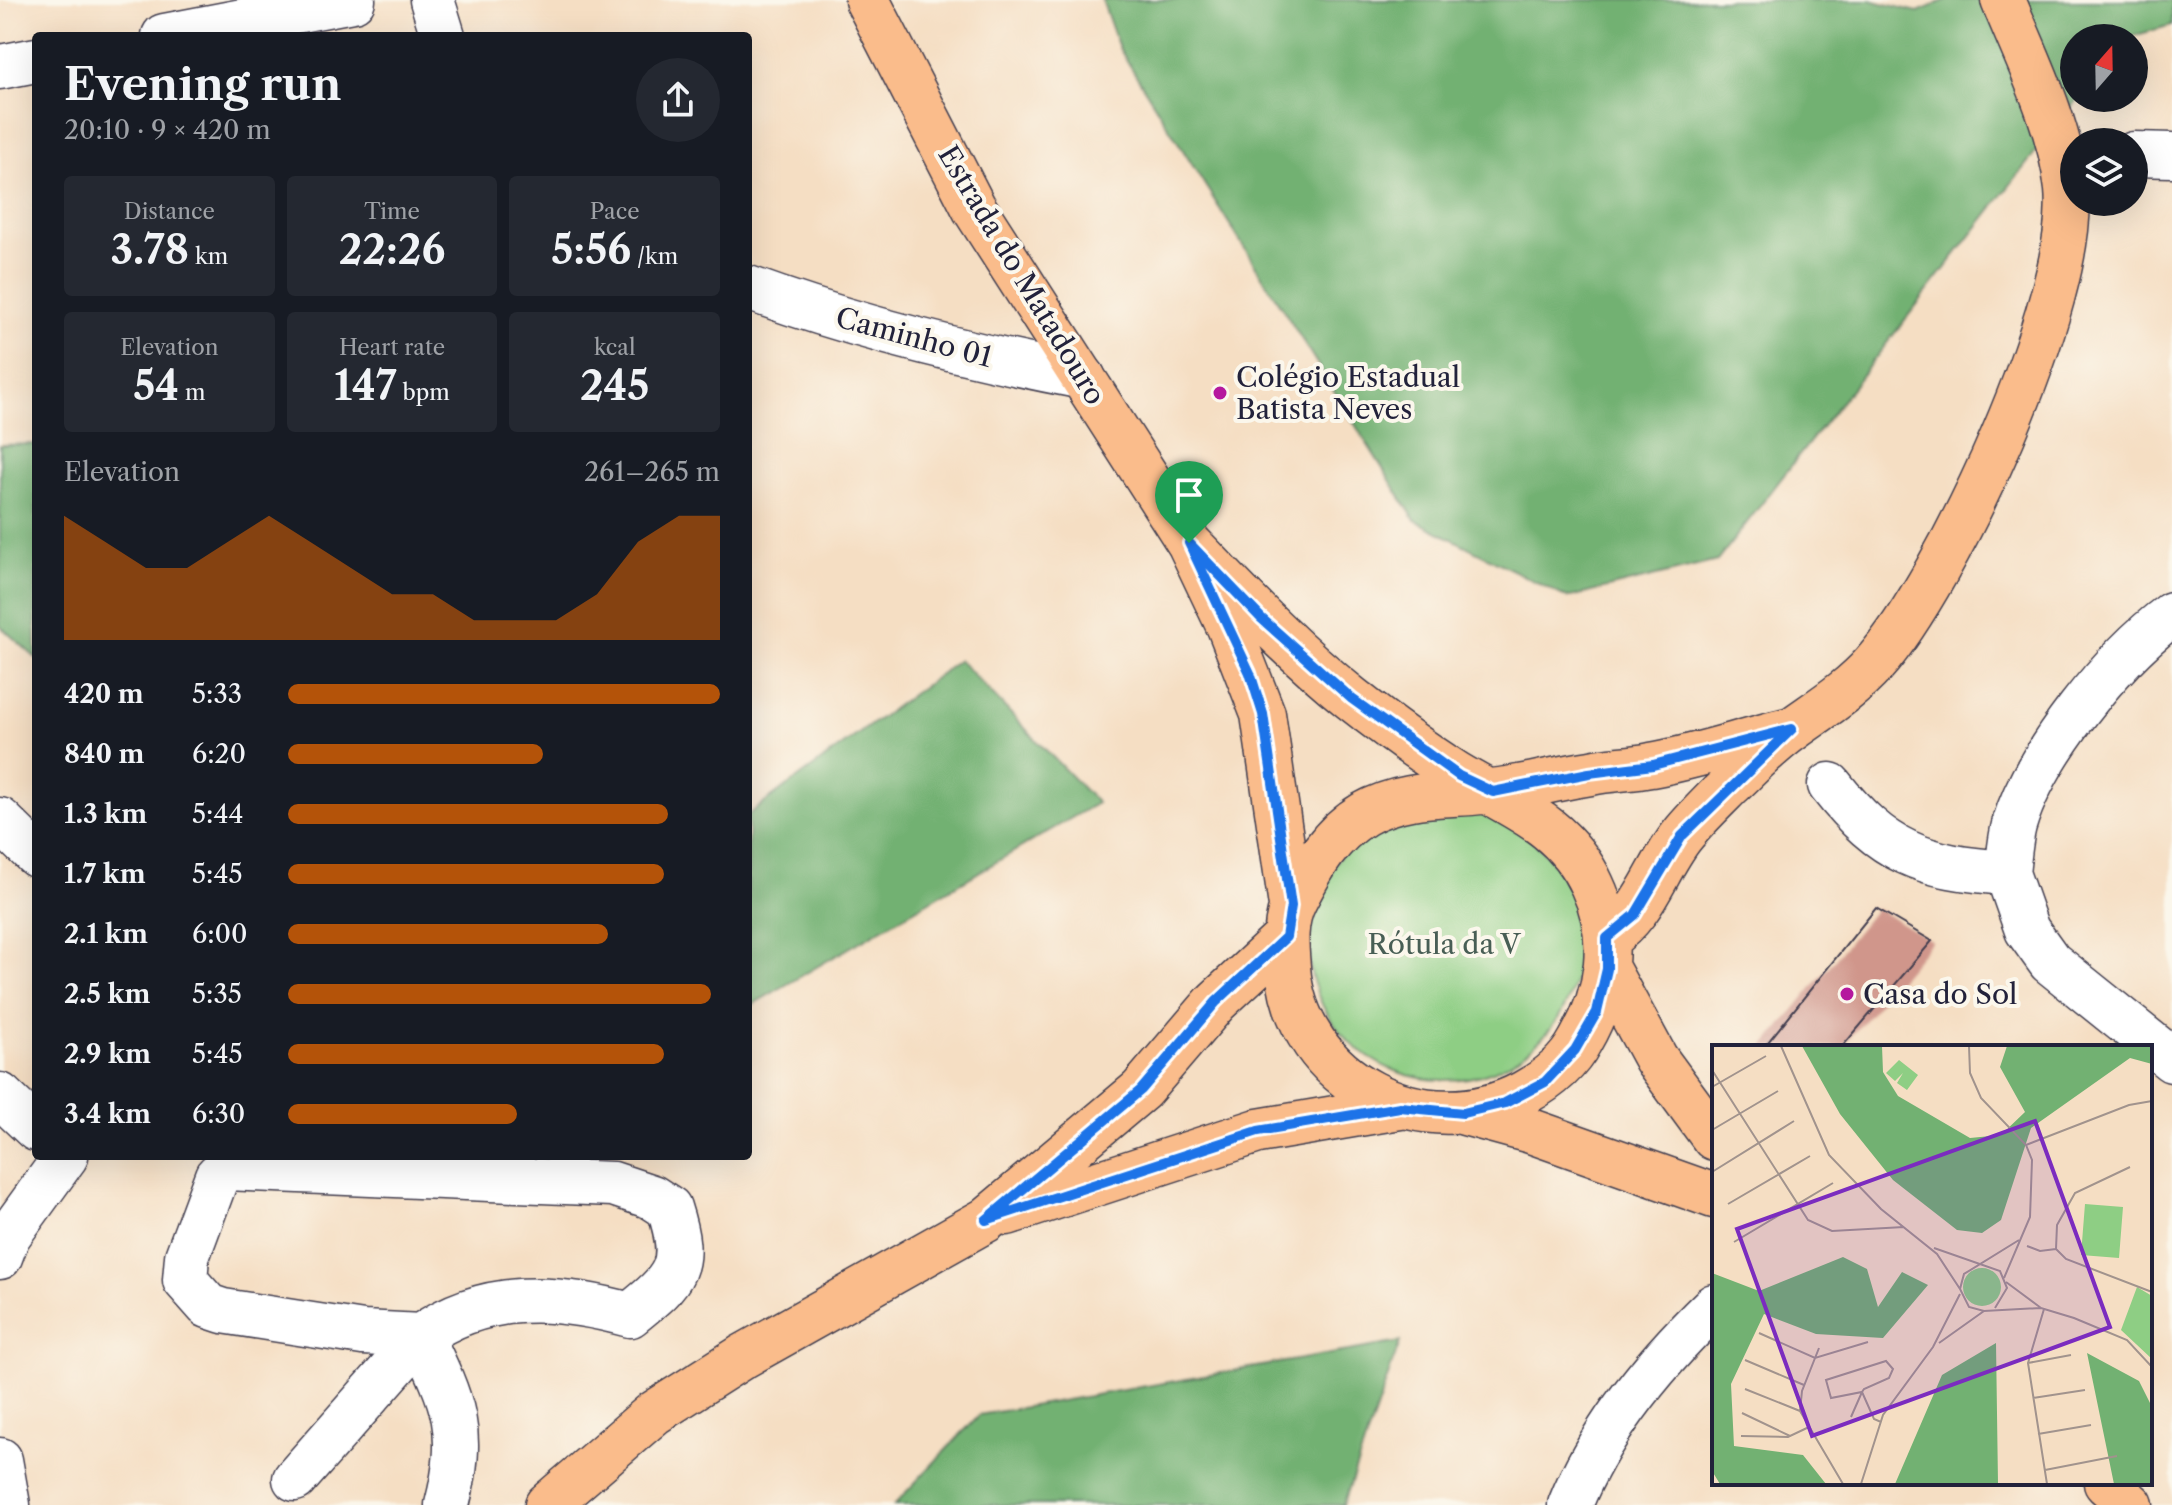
<!DOCTYPE html>
<meta charset="utf-8">
<style>
body{margin:0;font-family:"Libre Caslon Text",serif;background:#242831;color:#f1f3f6;height:100vh;display:flex;flex-direction:column;font-size:30px;white-space:nowrap}
*{box-sizing:border-box;margin:0}
p{font-size:26px;color:#9ea1a6}
.icon{flex:none;width:44px;height:44px;fill:none;stroke:currentColor;stroke-width:2;stroke-linecap:round;stroke-linejoin:round}
.map{position:relative;flex:1;overflow:hidden}
.sheet{position:absolute;left:32px;top:32px;width:720px;height:1128px;display:flex;flex-direction:column;background:#171b24;border-radius:8px;box-shadow:0 8px 32px #0002}
.sheet>*{flex:none}
.needle{width:52px;rotate:20deg}
.tools{position:absolute;left:2060px;top:24px;display:grid;gap:16px}
.tools a{display:grid;place-items:center;width:88px;height:88px;border-radius:50%;background:#171b24;box-shadow:0 8px 32px #0002;font-size:40px}
.pin{position:absolute;display:grid;place-items:center;width:68px;height:68px;color:#fff;margin:-82px -34px;border-radius:50% 50% 50% 0;rotate:-45deg;box-shadow:0 0 8px #0007}
.pin .icon{rotate:45deg}
.round{display:grid;place-items:center;flex:none;width:84px;height:84px;border-radius:42px;background:#242831}
.headline{display:flex;align-items:center;justify-content:space-between;height:136px;padding:0 32px}
h1{font-size:44px;font-weight:800;line-height:60px}
.metrics{display:grid;grid-template-columns:repeat(3,1fr);gap:12px;height:136px;padding:8px 32px}
.metrics div{display:grid;align-content:center;border-radius:8px;background:#242831;text-align:center}
.metrics b{font-size:40px;font-weight:800}
.metrics small{font-size:22px;font-weight:400}
.metrics p{font-size:22px}
.chart{height:224px;padding:16px 32px}
.chart p{display:flex;justify-content:space-between}
.chart svg{width:100%;height:144px;margin-top:8px;fill:#b45309;opacity:.7}
ul{padding:0 32px;list-style:none;font-size:26px}
li{display:grid;grid-template-columns:128px 96px 1fr;align-items:center;height:60px}
li i{height:20px;border-radius:10px;background:#b45309}
.map>svg:first-child{display:block}
.green{fill:#8ece84;stroke:#587860;stroke-width:2}
.forest{fill:#72b172;stroke:#4a6a56;stroke-width:2}
.building{fill:#d0968b}
.lines{fill:none;stroke-linecap:round;stroke-linejoin:round}
.minor-casing{stroke:#423e4f;stroke-width:47}
.major-casing{stroke:#423e4f;stroke-width:47}
.minor{stroke:#fff;stroke-width:44}
.major{stroke:#fabc8b;stroke-width:44}
.route-casing{stroke:#fff;stroke-width:16}
.route{stroke:#1a73e8;stroke-width:10}
.poi-dot{fill:#b5179e;stroke:#fbf7ec;stroke-width:3}
.labels{text-anchor:middle;dominant-baseline:central;stroke-width:8;stroke-linejoin:round;paint-order:stroke}
.street-label{font-size:28px;fill:#22223b;stroke:#fbf7ec}
.poi-label{font-size:28px;fill:#22223b;stroke:#fbf7ec;text-anchor:start}
.park-label{font-size:28px;fill:#485e55;stroke:#fbf7ec}
.inset-road{fill:none;stroke:#a1938d;stroke-width:2}
.view{fill:#7b2cbf;fill-opacity:0.15;stroke:#7b2cbf;stroke-width:4}
.inset-edge{fill:none;stroke:#22223b;stroke-width:4}
</style>
<div class="map">
<svg width="2172" height="1505" viewBox="0 0 2172 1505">
<rect width="100%" height="100%" fill="#fbf7ec"/>
<filter id="ink" filterUnits="userSpaceOnUse"><feTurbulence type="fractalNoise" baseFrequency=".0125" numOctaves="2"/><feDisplacementMap in="SourceGraphic" scale="16" xChannelSelector="R" yChannelSelector="G"/><feConvolveMatrix kernelMatrix="1 2 1 2 8 2 1 2 1" color-interpolation-filters="sRGB"/></filter>
<filter id="wash" filterUnits="userSpaceOnUse"><feTurbulence type="fractalNoise" baseFrequency=".006" numOctaves="4" result="noise"/><feDisplacementMap in="SourceGraphic" scale="32" xChannelSelector="R" yChannelSelector="G"/><feGaussianBlur stdDeviation="1.8" result="paint"/><feColorMatrix in="noise" values="0 0 0 0 0 0 0 0 0 0 0 0 0 0 0 0 0 1.4 0 .05"/><feComposite in="paint" operator="in"/></filter>
<g filter="url(#wash)">
<rect width="100%" height="100%" fill="#f5dec3"/>
<!-- green -->
<path class="green" d="M1308 944a136 136 0 1 1 272 0a136 136 0 1 1-272 0Z"/>
<!-- forest -->
<path class="forest" d="M1102 0H1870L1918 12 1946 0H2172V25L2126 38H2074V98H2078L1717 561 1567 598 1415 520 1119 48Z
M36 444V658L0 626V445Z
M959 660 1097 803 748 1007V815Z
M1400 1342 1343 1505H894L979 1415Z"/>
<g id="blocks">
<!-- building -->
<path class="building" d="M1876 908 1932 941 1842 1047H1764Z"/>
</g>
</g>
<g filter="url(#ink)">
<use href="#blocks" fill-opacity="0" stroke="#423e4f" stroke-width="2"/>
<g class="lines">
<defs>
<path id="minor" d="M432 0 443 36
M164 36 353 0
M0 67 36 60
M2134 154 2172 155
M748 288C857 328 969 355 1083 377
M1830 785C1883 853 1922 867 2007 873
M0 820 36 855
M2007 873C2009 858 2010 840 2014 825 2035 754 2113 658 2172 614
M2007 873 2027 930 2050 962 2172 1060
M0 1095 36 1129
M0 1257 8 1236 66 1156
M0 1460 8 1505
M295 1479 421 1336C484 1290 559 1295 630 1315 676 1278 688 1267 669 1208L652 1197 613 1184 226 1168 217 1176 187 1257 185 1280 208 1306 223 1311 363 1333 421 1336C454 1404 466 1430 447 1505
M1570 1505C1600 1429 1656 1362 1714 1306"/>
<path id="major" d="M867 0 974 208 1189 543 1229 627 1263 714 1291 906
M1189 543C1241 597 1292 651 1351 698 1384 724 1419 750 1455 773 1509 806 1563 822 1592 885 1617 938 1608 993 1580 1041 1568 1064 1546 1081 1524 1093 1425 1146 1296 1082 1288 967 1286 945 1284 921 1295 900 1312 867 1330 834 1364 814 1410 788 1457 798 1506 789 1535 785 1563 777 1591 773 1610 769 1631 769 1651 765 1698 757 1745 740 1792 729
M1607 938C1645 914 1655 871 1681 837 1696 818 1714 801 1731 784 1751 765 1772 743 1794 728 1822 708 1851 690 1874 664 1948 580 2078 301 2067 189 2060 124 2027 59 2003 0
M1607 969 1656 1059 1714 1138
M1465 1113 1531 1131 1714 1196
M1007 1213 1258 1131 1400 1107
M2106 1483 2131 1505
M547 1505 654 1413 742 1357 986 1220 1141 1090 1216 1002 1286 937"/>
</defs>
<!-- minor casing -->
<use href="#minor" class="minor-casing"/>
<!-- major casing -->
<use href="#major" class="major-casing"/>
<!-- minor -->
<use href="#minor" class="minor"/>
<!-- major -->
<use href="#major" class="major"/>
</g>
</g>
<g class="lines" filter="url(#ink)">
<defs>
<path id="route" d="M1189 543 1261 618 1352 699 1459 776 1493 792 1589 773 1653 765 1792 729 1682 836 1635 915 1607 938V969L1597 1012 1575 1050 1545 1082 1505 1103 1463 1113 1400 1107 1258 1131 986 1220 1141 1090 1216 1002 1286 937 1291 906 1263 714 1250 673Z"/>
</defs>
<!-- route casing -->
<use href="#route" class="route-casing"/>
<!-- route -->
<use href="#route" class="route"/>
</g>
<!-- markers -->
<g class="poi-dot">
<circle cx="1220" cy="393" r="8"/>
<circle cx="1847" cy="994" r="8"/>
</g>
<g class="labels">
<!-- street labels -->
<g class="street-label">
<text transform="translate(1022 275) rotate(59)">Estrada do Matadouro</text>
<text transform="translate(914 337) rotate(15)">Caminho 01</text>
</g>
<!-- poi labels -->
<g class="poi-label">
<text x="1236" y="377">Colégio Estadual<tspan x="1236" dy="32">Batista Neves</tspan></text>
<text x="1863" y="994">Casa do Sol</text>
</g>
<!-- park labels -->
<g class="park-label">
<text x="1444" y="944">Rótula da V</text>
</g>
</g>
<!-- overview -->
<g transform="translate(1712 1045)">
<rect width="440" height="440" fill="#f5dec3"/>
<path d="M187 15 206 30 195 45 185 38 191 28 183 36 174 28ZM373 159 411 162 407 213 369 210ZM251 242a19 19 0 1 1 38 0a19 19 0 1 1-38 0ZM425 242 440 251V314L409 285Z" fill="#8ece84"/>
<path d="M90 1H170L171 27 186 51 258 93 289 90 313 67 288 22 295 1H440V19L418 13 319 83 289 175 270 188 245 185 181 135 128 69ZM131 212 155 224 166 262 190 227 216 240 171 293 104 289 52 269 19 339 22 401 91 410 114 439H8L0 426V228L47 246ZM284 298 286 439H183L230 330ZM375 308 427 336 440 362V439H402Z" fill="#72b172"/>
<path class="inset-road" d="M69 1 117 110 169 164 225 209 248 244M257 1 258 28 269 53 314 100 320 115 318 172 292 233M0 25 96 175 120 186 192 182M0 42 54 11M0 85 66 46M314 100 417 60 440 56M0 127 82 76M16 159 98 111M307 195 252 229 248 244 257 262 272 266 329 263 362 273 415 295 440 322M22 197 121 138M315 201 328 206 344 204M222 203 288 226 295 243 283 263M344 204 345 180 363 148 418 122M344 204 354 214 440 247M294 237 329 263M332 264 316 318 335 439M47 288 103 313 156 297M227 298 272 266M107 303 90 346 88 366 131 439M33 315 92 340M316 318 359 310M33 344 88 366M321 353 373 345M30 368 78 391M139 372 150 347 152 344 177 333 181 324 174 316 114 335 119 353 150 347 162 374 169 377M326 389 379 380M29 391 76 392 97 382M333 425 405 411M149 439 171 370 221 302 248 249"/>
<path class="view" d="M323 76 398 282 100 391 25 184Z"/>
<rect width="440" height="440" class="inset-edge"/>
</g>
</svg>
<div class="tools">
<a><svg class="needle" viewBox="-14 -14 28 28"><path d="M0-13l5 13h-10z" fill="#e53935"/><path d="M0 13l5-13h-10z" fill="#9ea1a6"/></svg></a>
<a><svg class="icon" aria-label="layers" viewBox="0 0 24 24"><path d="M12 4l9 5-9 5-9-5zM3 14l9 5 9-5"/></svg></a>
</div>
<div class="pin" style="left:1189px;top:543px;background:#1e9e55"><svg class="icon" aria-label="arrive" viewBox="0 0 24 24"><path d="M6 21V4h12l-3 4 3 4H6"/></svg></div>
<section class="sheet">
<div class="headline"><div><h1>Evening run</h1><p>20:10 · 9 × 420 m</p></div><a class="round"><svg class="icon" aria-label="share" viewBox="0 0 24 24"><path d="M12 15V3M7 8l5-5 5 5M5 13v7h14v-7"/></svg></a></div>
<div class="metrics">
<div><p>Distance</p><b>3.78<small> km</small></b></div>
<div><p>Time</p><b>22:26</b></div>
<div><p>Pace</p><b>5:56<small> /km</small></b></div>
</div>
<div class="metrics">
<div><p>Elevation</p><b>54<small> m</small></b></div>
<div><p>Heart rate</p><b>147<small> bpm</small></b></div>
<div><p>kcal</p><b>245</b></div>
</div>
<div class="chart"><p><span>Elevation</span>261–265 m</p>
<svg viewBox="0 0 160 44" preserveAspectRatio="none"><path d="M0 44V6L10 14L20 22L30 22L40 14L50 6L60 14L70 22L80 30L90 30L100 38L110 38L120 38L130 30L140 14L150 6L160 6V44z"/></svg>
</div>
<ul>
<li><b>420 m</b>5:33<i style="width:100%"></i></li>
<li><b>840 m</b>6:20<i style="width:59%"></i></li>
<li><b>1.3 km</b>5:44<i style="width:88%"></i></li>
<li><b>1.7 km</b>5:45<i style="width:87%"></i></li>
<li><b>2.1 km</b>6:00<i style="width:74%"></i></li>
<li><b>2.5 km</b>5:35<i style="width:98%"></i></li>
<li><b>2.9 km</b>5:45<i style="width:87%"></i></li>
<li><b>3.4 km</b>6:30<i style="width:53%"></i></li>
</ul>
</section>
</div>
